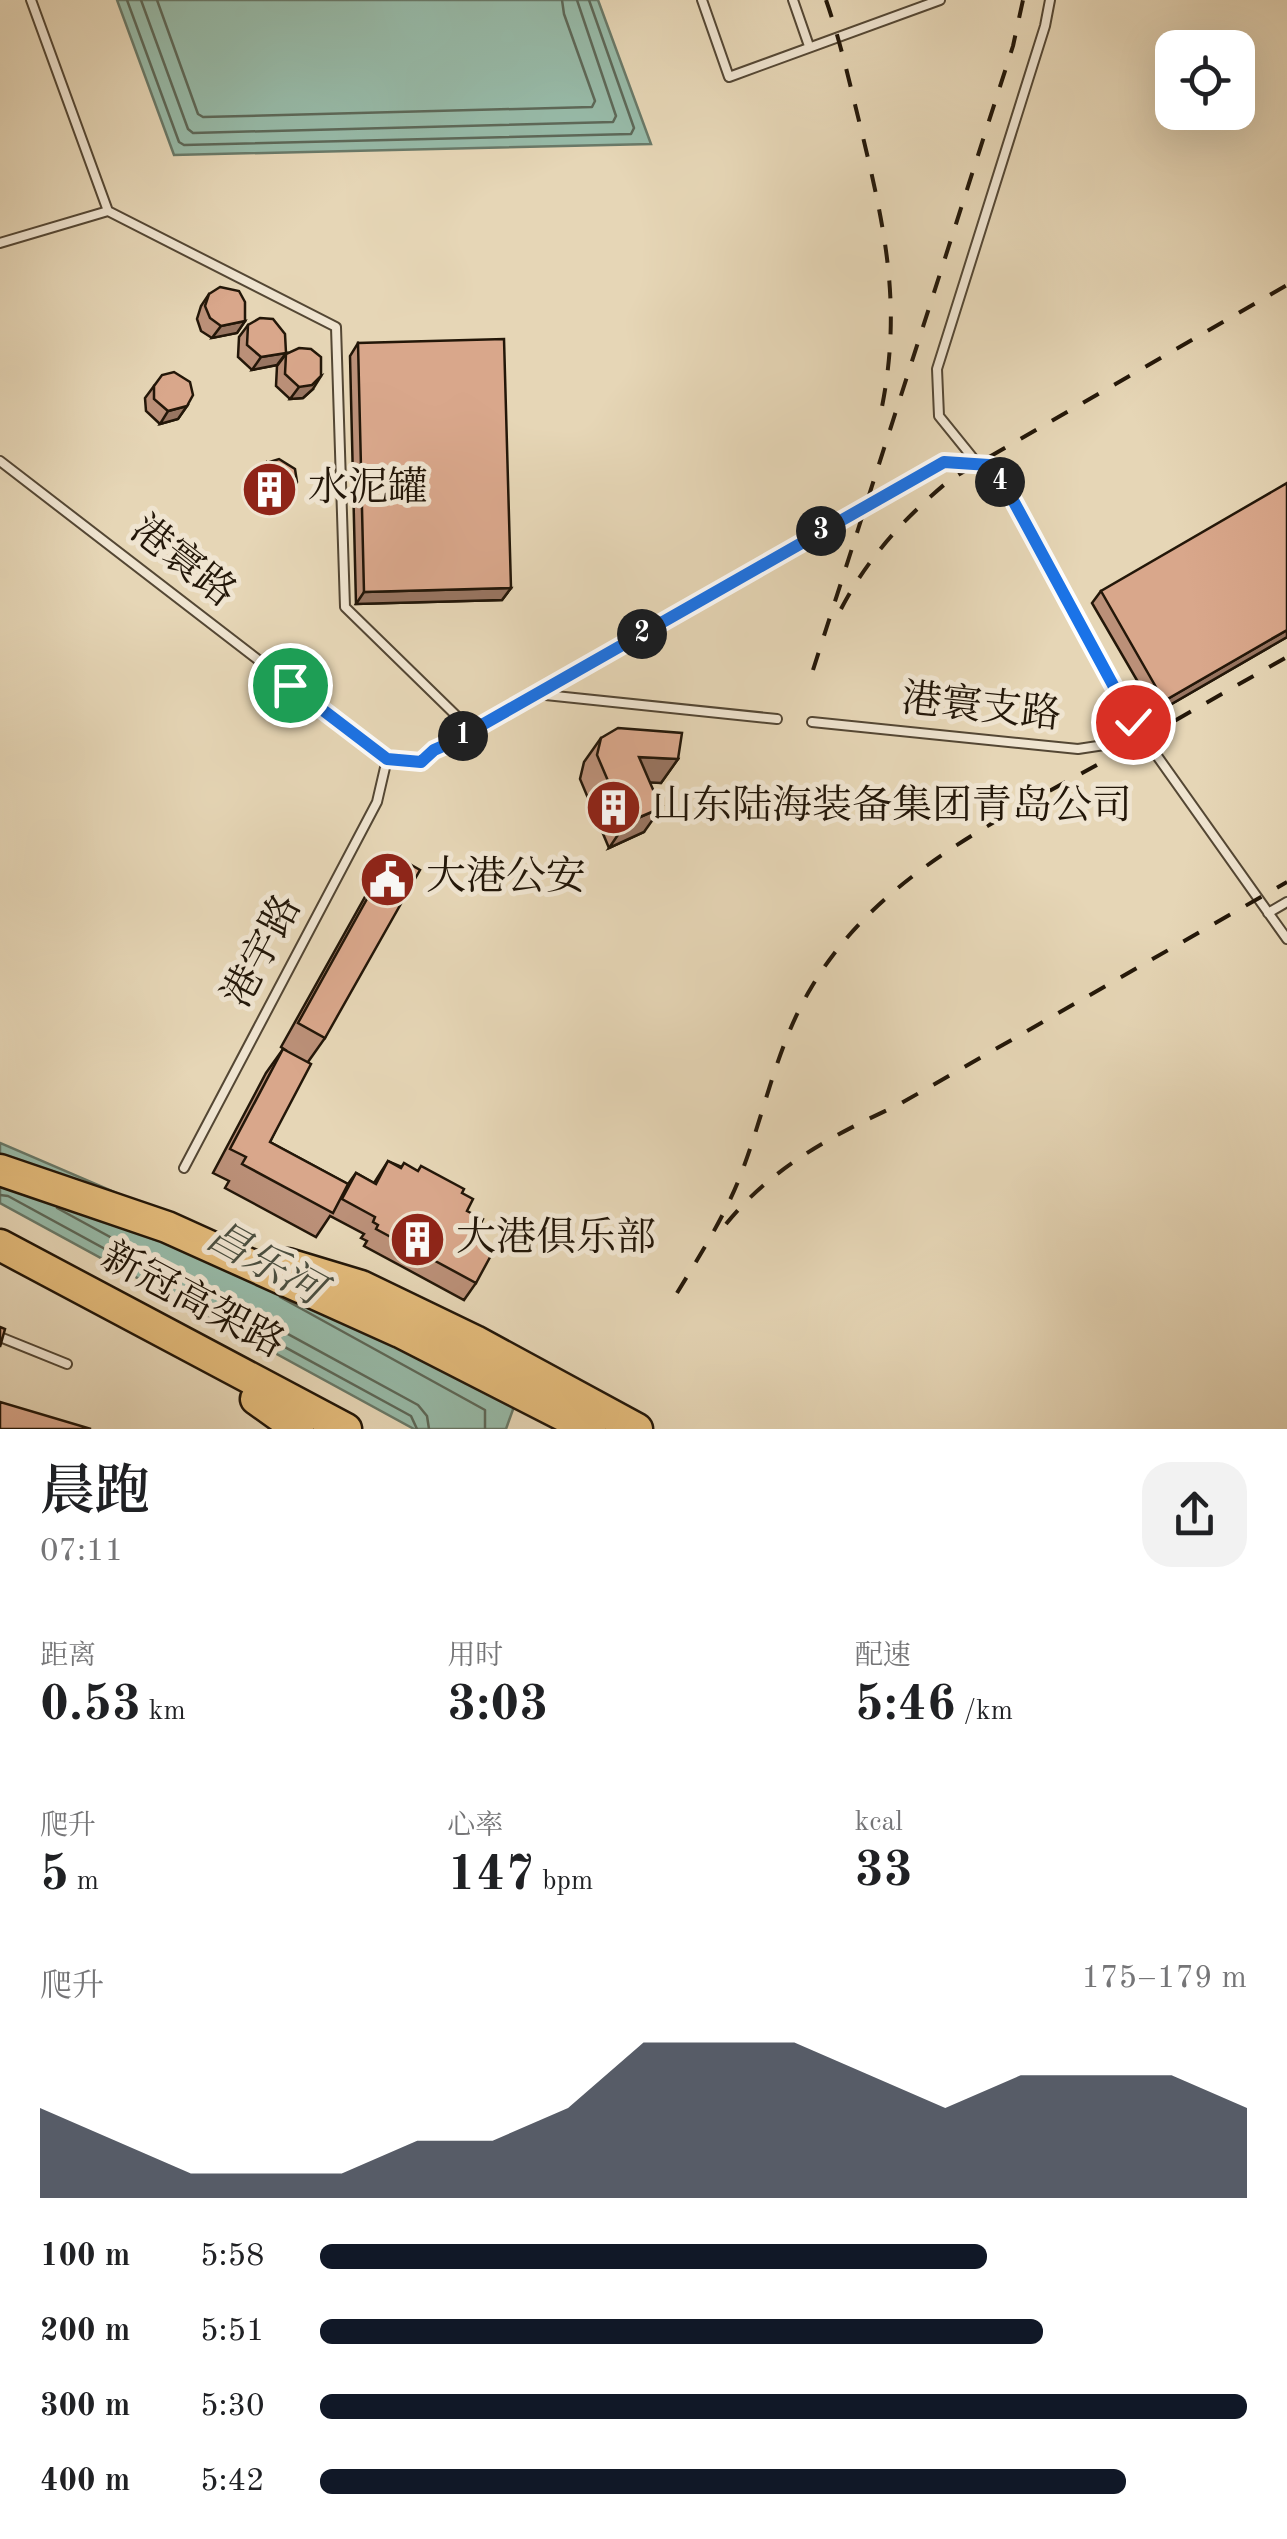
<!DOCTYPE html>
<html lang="zh">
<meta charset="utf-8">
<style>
body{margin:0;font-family:"Old Standard TT","Noto Serif SC",serif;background:#f2f2f2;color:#202124;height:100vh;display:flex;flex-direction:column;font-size:38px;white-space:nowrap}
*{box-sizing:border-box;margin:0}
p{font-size:32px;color:#757577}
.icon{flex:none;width:55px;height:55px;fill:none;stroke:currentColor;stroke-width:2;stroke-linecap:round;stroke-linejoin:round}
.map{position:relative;height:1429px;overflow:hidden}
.panel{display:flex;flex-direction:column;background:#fff;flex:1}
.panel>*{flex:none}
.fabs{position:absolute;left:1155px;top:30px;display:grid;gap:20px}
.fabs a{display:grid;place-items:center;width:100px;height:100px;border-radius:20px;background:#fff;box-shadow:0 10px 40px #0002;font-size:50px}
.pin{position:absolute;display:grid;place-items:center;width:85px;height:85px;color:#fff;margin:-42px;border:5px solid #fff;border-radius:50%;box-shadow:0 2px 10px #0007}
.km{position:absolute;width:50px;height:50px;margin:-25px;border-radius:50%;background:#222;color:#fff;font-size:28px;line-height:50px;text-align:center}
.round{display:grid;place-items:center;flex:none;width:105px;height:105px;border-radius:30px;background:#f2f2f2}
.headline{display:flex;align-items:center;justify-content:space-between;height:170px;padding:0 40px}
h1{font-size:55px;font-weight:600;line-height:75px}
.figures{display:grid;grid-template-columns:repeat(3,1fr);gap:15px;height:170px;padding:10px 40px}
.figures div{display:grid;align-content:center}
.figures b{font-size:50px;font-weight:600}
.figures small{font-size:28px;font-weight:400}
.figures p{font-size:28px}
.chart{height:280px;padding:20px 40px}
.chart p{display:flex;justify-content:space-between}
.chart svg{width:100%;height:180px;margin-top:10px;fill:#111827;opacity:.7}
ul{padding:0 40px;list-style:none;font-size:32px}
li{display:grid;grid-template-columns:160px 120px 1fr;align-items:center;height:75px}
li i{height:25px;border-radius:12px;background:#111827}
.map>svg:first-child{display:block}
.water{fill:#97baa8;stroke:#697968;stroke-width:2.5}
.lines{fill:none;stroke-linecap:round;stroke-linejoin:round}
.shore{stroke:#5d6858;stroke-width:2.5}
.lane-casing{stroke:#544734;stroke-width:12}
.highway-casing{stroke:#231709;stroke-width:35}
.lane{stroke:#efe4d0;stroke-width:8}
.highway{stroke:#e3bb7b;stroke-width:30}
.rail{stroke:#231709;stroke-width:4;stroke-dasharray:18 18;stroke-linecap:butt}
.wall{fill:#bb9078;stroke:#231709;stroke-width:2.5}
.shaded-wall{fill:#987561;stroke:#231709;stroke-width:2.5}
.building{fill:#d9a78b;stroke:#231709;stroke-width:2.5}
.route-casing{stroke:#fff;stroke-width:20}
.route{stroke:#1a73e8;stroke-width:12}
.labels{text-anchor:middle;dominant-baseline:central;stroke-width:10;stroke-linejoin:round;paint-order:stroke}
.poi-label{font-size:40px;fill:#231709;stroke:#efe4d0;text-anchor:start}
.street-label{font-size:40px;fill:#231709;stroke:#efe4d0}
.water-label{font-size:42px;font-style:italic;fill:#4c5041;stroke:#efe4d0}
</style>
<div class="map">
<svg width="1287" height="1429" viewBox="0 0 1287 1429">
<rect width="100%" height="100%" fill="#e6d6b6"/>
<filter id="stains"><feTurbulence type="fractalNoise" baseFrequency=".002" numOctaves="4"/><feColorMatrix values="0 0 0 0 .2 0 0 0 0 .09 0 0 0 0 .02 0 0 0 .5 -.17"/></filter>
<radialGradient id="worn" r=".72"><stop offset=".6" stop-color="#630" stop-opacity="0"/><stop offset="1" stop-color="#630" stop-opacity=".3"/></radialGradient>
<!-- water -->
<path class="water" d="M117 0H598L651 144 174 155Z
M0 1143 217 1236 516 1401 506 1429H414L0 1203Z"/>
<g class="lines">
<!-- shore -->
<path class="shore" d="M127 0 179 142 184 145 631 134 634 128 589 0
M141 0 188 129 193 133 613 122 616 116 577 0
M157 0 198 114 203 117 592 107 595 101 564 14 562 0
M0 1195 8 1196 411 1416 417 1429
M57 1208 418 1405 427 1416 429 1429
M280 1297 485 1410V1429"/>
<defs>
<path id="lane" d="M31 0 108 211
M702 0 729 77 940 0
M793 0 809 46
M0 243 108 211 336 327 345 607 472 731
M0 461 387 759 421 762 434 749 452 742 943 462 989 465 1013 502 1133 722 1287 939
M977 463 939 416 937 369 1045 26 1050 0
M536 694 777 719
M812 722 1078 749 1144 739
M1268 913 1287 902
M184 1168 377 802 387 759
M0 1337 67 1364"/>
<path id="highway" d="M0 1170 167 1227 400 1332 590 1429
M0 1245 346 1429
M288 1264 361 1286 475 1341 637 1429
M256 1399 298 1429"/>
</defs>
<!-- lane casing -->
<use href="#lane" class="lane-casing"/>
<!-- highway casing -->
<use href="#highway" class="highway-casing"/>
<!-- lane -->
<use href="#lane" class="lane"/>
<!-- highway -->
<use href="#highway" class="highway"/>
<!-- rail -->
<path class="rail" d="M826 0C841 43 851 89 862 133 887 237 903 314 879 421
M841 609C868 557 906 516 951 479L1287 285
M813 670 1013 46 1023 0
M726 1224C772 1167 833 1135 898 1105L1287 882
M677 1293C702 1252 728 1211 744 1166 766 1106 778 1043 811 988 874 880 990 824 1095 766 1159 730 1223 693 1287 657"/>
</g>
<!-- wall -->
<path class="wall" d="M209 294 245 321 237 333 212 338 201 331 197 319 201 306Z
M248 325 277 365 252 370 238 357 239 337Z
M358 343 511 588 502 600 356 604 350 356Z
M286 354 313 389 303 398 290 399 276 386 277 366Z
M154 386 187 406 178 419 160 424 146 411 145 398Z
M266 463 277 510 264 511 250 498V485Z
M1101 591 1287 637 1156 713 1092 603Z
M601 738 678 759 661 783 650 782 644 832 609 848 580 779 584 762Z
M392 854 325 1038 308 1062 270 1142 348 1184 356 1173 374 1183 388 1161 462 1193 474 1237 476 1283 464 1300 364 1246 367 1241 361 1238 364 1234 330 1216 316 1237 225 1188 229 1181 213 1173 266 1073 283 1049 287 1051 281 1047 375 879Z"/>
<!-- shaded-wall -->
<path class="shaded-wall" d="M245 321 237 333 212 338 221 326Z
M286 353 277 365 252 370 261 357Z
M321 376 313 389 303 398 290 399 299 387Z
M187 406 178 419 160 424 168 411Z
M297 482 277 510 264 511 273 499Z
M511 588 502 600 356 604 364 592Z
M1287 630V637L1156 713 1164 701Z
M639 757 678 759 661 783 622 781Z
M661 808 644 832 609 848 626 823Z"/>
<!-- building -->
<path class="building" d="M220 287 239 291 245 302V321L221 326 210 318 205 306 209 294Z
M260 318 273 319 285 334 286 353 261 357 247 345 248 325Z
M504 339 511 588 364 592 358 343Z
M299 348 311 349 321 357V376L312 385 299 387 285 374 286 354Z
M174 372 190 382 193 395 187 406 168 411 154 399V386L162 375Z
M279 459 295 469 297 482 286 497 273 499 259 486 258 473 266 463Z
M1287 483V630L1164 701 1101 591Z
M618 728 682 733 678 759 639 757 661 808 626 823 597 755 601 738Z
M392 854 420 870 325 1038 298 1023Z
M283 1049 311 1064 270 1142 348 1184 333 1213 242 1164 246 1157 230 1149Z
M388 1161 401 1168 404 1163 418 1171 421 1166 464 1189 462 1193 473 1199 467 1211 483 1219 474 1237 495 1248 476 1283 376 1229 378 1225 373 1222 375 1217 342 1199 356 1173 376 1184Z
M0 1327 5 1329 0 1347Z
M0 1402 91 1429H0Z"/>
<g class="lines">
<defs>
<path id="route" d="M290 685 387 759 421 762 434 750 452 742 944 462 989 465 1014 502 1133 722"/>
</defs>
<!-- route casing -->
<use href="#route" class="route-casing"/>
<!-- route -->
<use href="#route" class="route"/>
</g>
<!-- icons -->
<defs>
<symbol id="building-disc" viewBox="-11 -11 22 22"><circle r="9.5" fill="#8f2418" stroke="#efe4d0"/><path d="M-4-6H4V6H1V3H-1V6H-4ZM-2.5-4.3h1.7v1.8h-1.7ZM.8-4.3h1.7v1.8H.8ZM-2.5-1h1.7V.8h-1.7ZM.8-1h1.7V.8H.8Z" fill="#fff"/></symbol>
<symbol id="civic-disc" viewBox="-11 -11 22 22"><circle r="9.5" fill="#8f2418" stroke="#efe4d0"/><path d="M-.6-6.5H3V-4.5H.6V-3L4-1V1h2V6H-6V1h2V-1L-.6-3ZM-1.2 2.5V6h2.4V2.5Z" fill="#fff"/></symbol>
</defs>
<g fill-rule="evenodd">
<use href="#building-disc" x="238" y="458" width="63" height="63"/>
<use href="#building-disc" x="582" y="776" width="63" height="63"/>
<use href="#civic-disc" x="356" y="848" width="63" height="63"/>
<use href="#building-disc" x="386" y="1208" width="63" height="63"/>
</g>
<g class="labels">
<!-- poi labels -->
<g class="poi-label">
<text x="308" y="490">水泥罐</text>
<text x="652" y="808">山东陆海装备集团青岛公司</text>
<text x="426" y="879">大港公安</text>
<text x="456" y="1240">大港俱乐部</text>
</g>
<!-- street labels -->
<g class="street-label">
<text transform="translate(182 563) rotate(38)">港寰路</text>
<text transform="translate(981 709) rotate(6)">港寰支路</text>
<text transform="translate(264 952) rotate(-62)">港宇路</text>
<text transform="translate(192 1302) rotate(28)">新冠高架路</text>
</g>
<!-- water labels -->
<g class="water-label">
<text transform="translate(264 1265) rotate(29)">昌乐河</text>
</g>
</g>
<rect width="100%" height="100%" filter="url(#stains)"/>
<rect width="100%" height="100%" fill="url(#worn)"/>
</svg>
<div class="fabs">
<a><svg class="icon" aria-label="locate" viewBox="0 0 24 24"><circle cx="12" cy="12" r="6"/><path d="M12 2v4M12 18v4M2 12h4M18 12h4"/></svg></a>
</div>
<div class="pin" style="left:290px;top:685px;background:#1e9e55"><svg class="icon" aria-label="arrive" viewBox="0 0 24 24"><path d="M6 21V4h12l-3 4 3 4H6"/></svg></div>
<div class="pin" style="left:1133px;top:722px;background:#d93025"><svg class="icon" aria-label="check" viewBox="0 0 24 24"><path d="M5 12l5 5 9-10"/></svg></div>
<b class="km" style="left:463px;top:736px">1</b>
<b class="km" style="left:642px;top:634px">2</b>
<b class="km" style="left:821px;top:531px">3</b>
<b class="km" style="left:1000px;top:482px">4</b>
</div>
<section class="panel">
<div class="headline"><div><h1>晨跑</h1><p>07:11</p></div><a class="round"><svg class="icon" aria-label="share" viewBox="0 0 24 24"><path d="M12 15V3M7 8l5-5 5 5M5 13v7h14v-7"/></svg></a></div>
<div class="figures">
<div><p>距离</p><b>0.53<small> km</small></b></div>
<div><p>用时</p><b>3:03</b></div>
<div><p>配速</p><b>5:46<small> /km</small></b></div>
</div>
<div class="figures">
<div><p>爬升</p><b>5<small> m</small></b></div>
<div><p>心率</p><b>147<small> bpm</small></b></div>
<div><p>kcal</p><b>33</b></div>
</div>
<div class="chart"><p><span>爬升</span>175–179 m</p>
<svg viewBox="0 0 160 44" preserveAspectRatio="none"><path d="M0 44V22L10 30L20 38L30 38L40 38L50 30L60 30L70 22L80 6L90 6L100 6L110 14L120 22L130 14L140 14L150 14L160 22V44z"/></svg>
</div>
<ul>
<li><b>100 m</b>5:58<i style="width:72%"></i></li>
<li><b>200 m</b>5:51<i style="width:78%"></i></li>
<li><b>300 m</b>5:30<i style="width:100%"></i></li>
<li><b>400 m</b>5:42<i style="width:87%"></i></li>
</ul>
</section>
